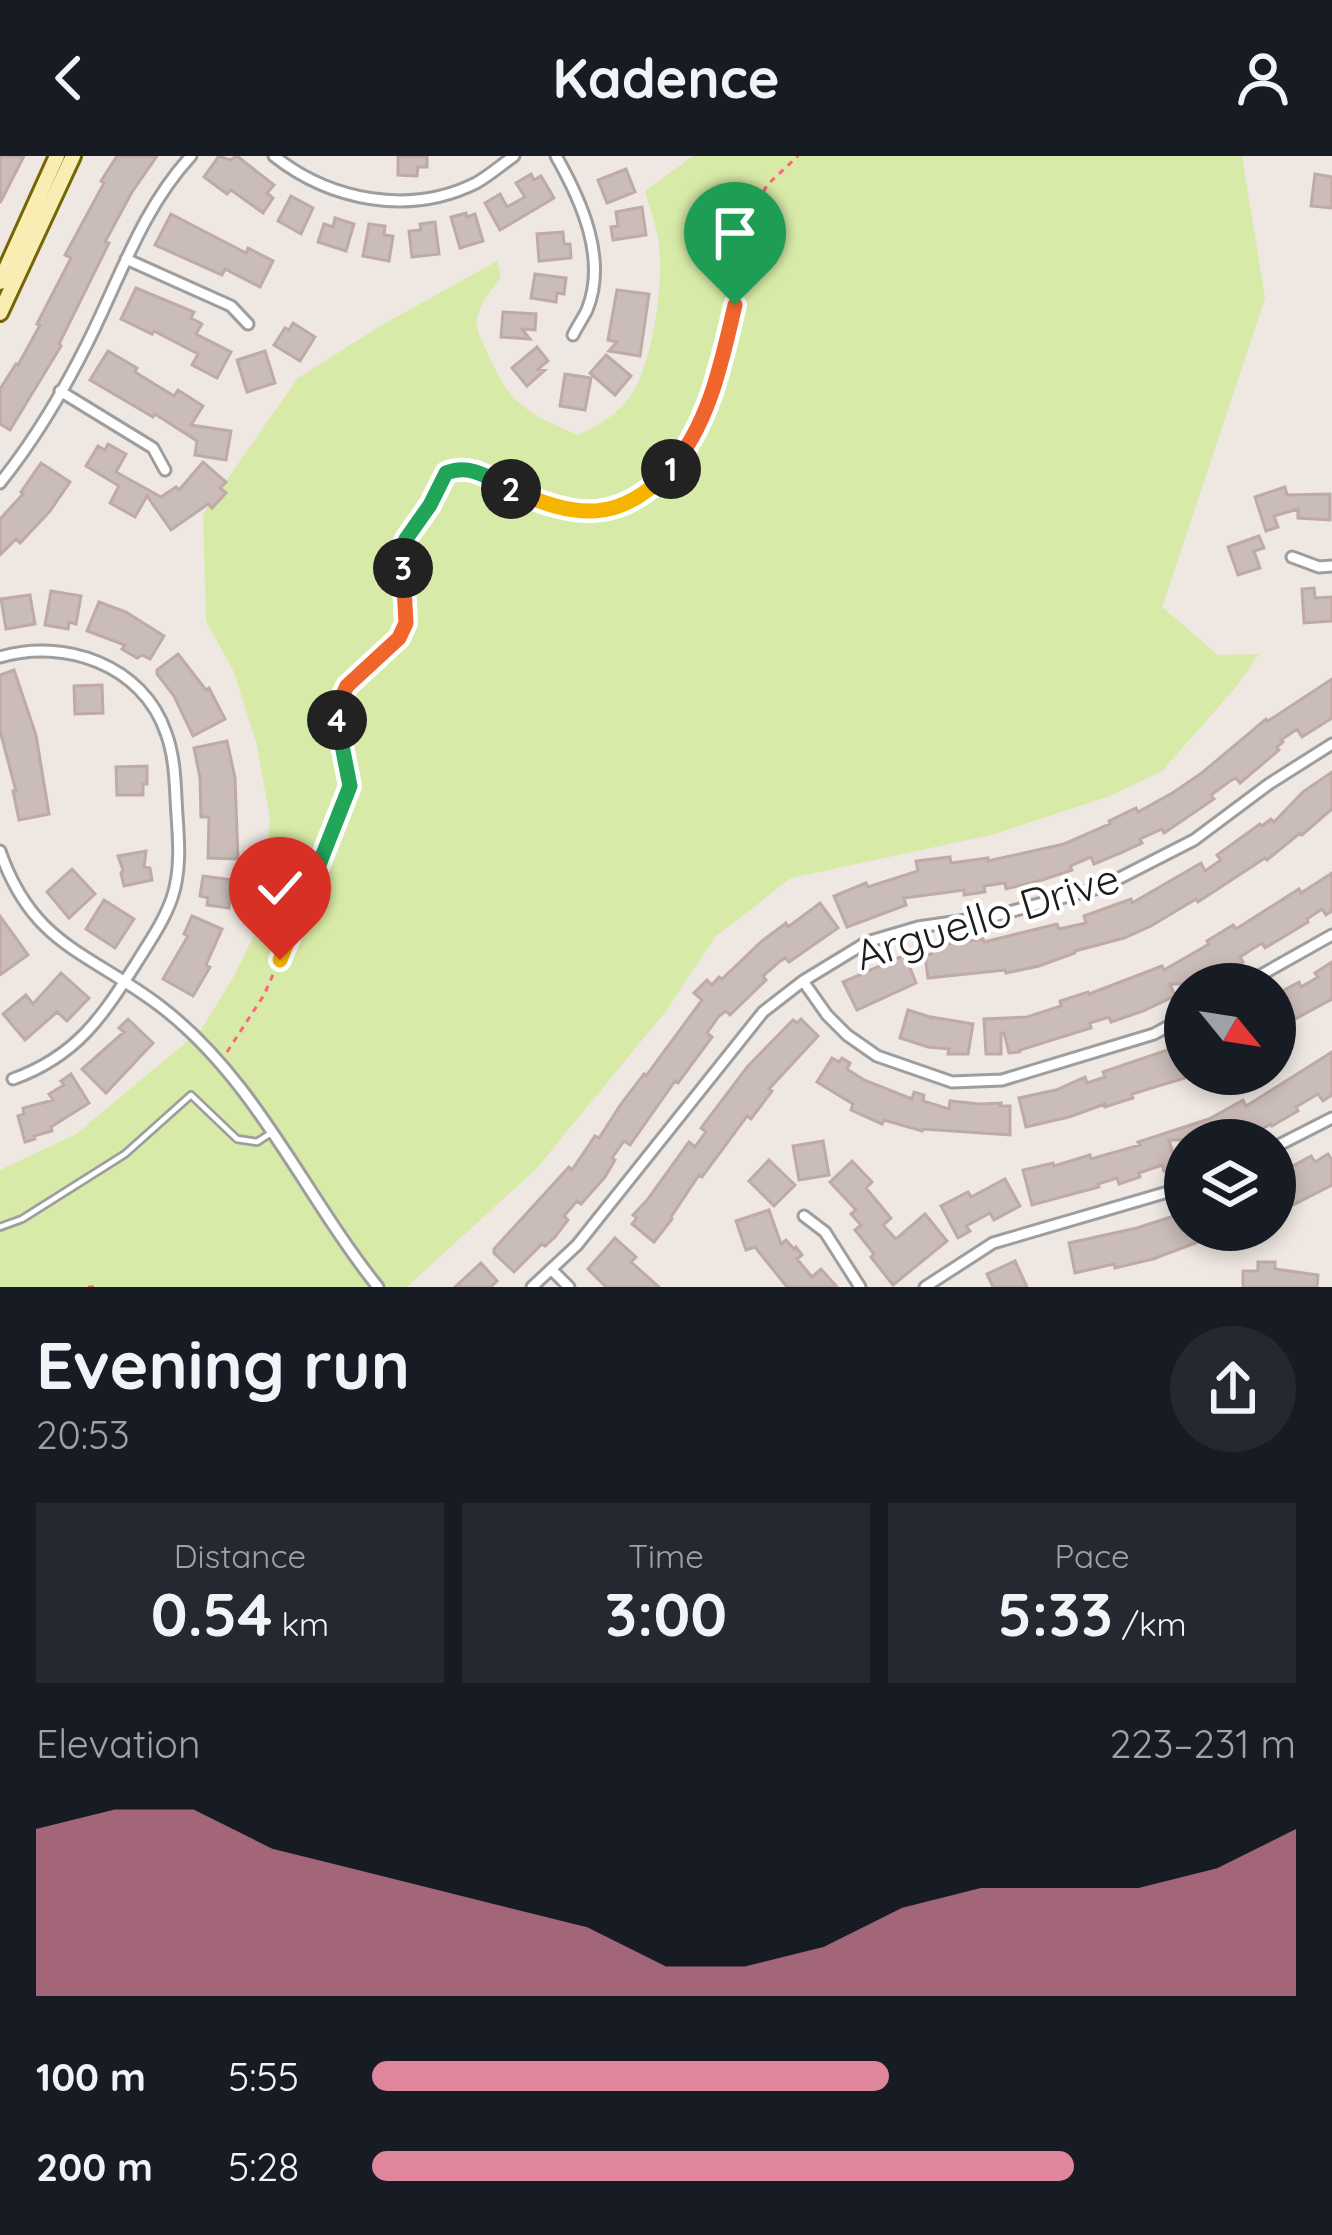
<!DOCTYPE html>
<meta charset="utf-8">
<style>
body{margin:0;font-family:Quicksand,sans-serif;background:#242831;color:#f1f3f6;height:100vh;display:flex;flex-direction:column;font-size:45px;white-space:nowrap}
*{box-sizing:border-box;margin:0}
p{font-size:39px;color:#9ea1a6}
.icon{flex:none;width:66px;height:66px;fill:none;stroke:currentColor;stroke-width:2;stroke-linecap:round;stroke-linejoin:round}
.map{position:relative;height:1131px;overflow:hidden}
.details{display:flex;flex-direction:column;background:#171b24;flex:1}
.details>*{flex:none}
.needle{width:78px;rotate:120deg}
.fabs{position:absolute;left:1164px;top:807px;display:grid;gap:24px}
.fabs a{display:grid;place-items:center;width:132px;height:132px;border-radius:50%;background:#171b24;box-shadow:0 6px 18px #0003;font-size:60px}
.pin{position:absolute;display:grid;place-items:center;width:102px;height:102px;color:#fff;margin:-123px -51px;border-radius:50% 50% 50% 0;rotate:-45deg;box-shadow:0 0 12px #0007}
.pin .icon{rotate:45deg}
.km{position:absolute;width:60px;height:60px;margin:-30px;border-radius:50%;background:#222;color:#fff;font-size:33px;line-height:60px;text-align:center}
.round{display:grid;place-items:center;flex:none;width:126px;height:126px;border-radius:63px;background:#242831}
.summary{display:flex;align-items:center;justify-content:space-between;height:204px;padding:0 36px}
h1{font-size:66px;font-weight:700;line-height:90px}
.stats{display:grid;grid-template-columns:repeat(3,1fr);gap:18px;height:204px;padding:12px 36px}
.stats div{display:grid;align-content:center;border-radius:0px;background:#242831;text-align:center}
.stats b{font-size:60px;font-weight:700}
.stats small{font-size:33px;font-weight:400}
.stats p{font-size:33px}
.chart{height:336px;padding:24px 36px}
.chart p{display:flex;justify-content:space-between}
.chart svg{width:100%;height:216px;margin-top:12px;fill:#df869d;opacity:.7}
ul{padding:0 36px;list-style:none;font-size:39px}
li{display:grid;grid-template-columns:192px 144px 1fr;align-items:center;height:90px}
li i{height:30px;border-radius:15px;background:#df869d}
header{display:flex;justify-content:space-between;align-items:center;height:156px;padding:0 36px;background:#171b24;font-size:54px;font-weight:700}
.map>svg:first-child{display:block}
.grass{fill:#d8eaa7}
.building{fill:#cabcb9;stroke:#c0aaa5;stroke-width:3}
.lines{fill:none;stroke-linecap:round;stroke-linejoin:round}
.lane-casing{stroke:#9e9e9e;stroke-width:10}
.street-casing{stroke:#9e9e9e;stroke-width:15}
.secondary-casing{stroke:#756503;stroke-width:20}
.path{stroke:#fc667b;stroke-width:3;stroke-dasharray:6 6;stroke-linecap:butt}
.lane{stroke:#fff;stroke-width:4.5}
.street{stroke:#fff;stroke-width:9}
.secondary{stroke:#faedb4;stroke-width:14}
.split-1-casing{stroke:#fff;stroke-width:24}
.split-2-casing{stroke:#fff;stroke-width:24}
.split-3-casing{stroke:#fff;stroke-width:24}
.split-4-casing{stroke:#fff;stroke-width:24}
.split-5-casing{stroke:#fff;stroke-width:24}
.split-6-casing{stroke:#fff;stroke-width:24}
.split-1{stroke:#f0652b;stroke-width:15}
.split-2{stroke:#f5b400;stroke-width:15}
.split-3{stroke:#22a559;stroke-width:15}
.split-4{stroke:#f0652b;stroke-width:15}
.split-5{stroke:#22a559;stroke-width:15}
.split-6{stroke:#f5b400;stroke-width:15}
.labels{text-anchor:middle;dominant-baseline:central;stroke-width:9;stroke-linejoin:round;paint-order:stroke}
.street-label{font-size:42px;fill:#1d1d1d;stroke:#fff}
</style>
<header><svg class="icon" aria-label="back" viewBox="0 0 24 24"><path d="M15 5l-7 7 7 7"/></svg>Kadence<svg class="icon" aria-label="person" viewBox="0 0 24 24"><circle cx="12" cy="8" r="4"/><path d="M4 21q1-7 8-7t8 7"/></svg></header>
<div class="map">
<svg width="1332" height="1131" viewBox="0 0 1332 1131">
<rect width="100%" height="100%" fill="#eee7e2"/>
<!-- grass -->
<path class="grass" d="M693 0H1242L1265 142 1162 451 1218 499 1259 498 1236 531 1162 615 1110 640 991 679 791 722 715 781 666 855 536 1013 407 1131H0V1014L76 978 201 874 234 820 259 770 270 662 256 585 233 514 206 465 203 358 298 222 382 169 497 105 501 120C493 132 480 147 477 162 475 174 483 187 488 198 511 251 528 257 578 279 602 268 623 255 636 231 654 195 665 121 658 81 655 66 649 50 645 35Z"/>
<!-- building -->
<path class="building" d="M0 0H24L0 47Z
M117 0H157L132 36 105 86 109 87 59 188 61 190 10 274 0 268V233L16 208 18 209 40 169 37 168 71 102 65 99 104 27 101 25Z
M219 0 230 4 237 0 274 29 267 37 273 42 263 57 231 34 227 38 204 21Z
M398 0H427V11H418L417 20 398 19Z
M626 13 635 36 607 47 598 24Z
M531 18 534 24 541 20 554 42 500 74 485 47 500 38 507 51 525 41 516 27Z
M1315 18 1332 21V52L1311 50Z
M291 40 313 52 301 78 278 65Z
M642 51 646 79 613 84 611 71 618 70 616 56Z
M466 57 467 61 475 58 483 85 460 92 451 61Z
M171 58 246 97 248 92 273 105 260 131 225 113 222 119 155 89Z
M335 62 354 68 346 95 318 86 324 68 333 71Z
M435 66 439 98 412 101 409 75 421 74 420 68Z
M369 68 385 70 384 79 393 80 389 105 363 100Z
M563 76 564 88H570L571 102 539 105 537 78Z
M535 118 566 122 564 138 557 137 556 146 531 142Z
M136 132 194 156 191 162 202 168 196 178 231 196 217 222 192 209 198 198 154 175 152 178 121 163Z
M617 134 649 138 640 200 609 195 617 186 608 184Z
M503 156 536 158 535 174 522 173 530 183 501 181Z
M293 167 315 181 300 205 274 189 285 172 289 174Z
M537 191 548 205 538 213 545 214 527 230 512 212Z
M108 195 137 212 135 216 174 240 178 234 203 250 191 269 231 275 226 304 195 299 197 285 155 258 153 261 90 224Z
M265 195 275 227 247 236 237 204Z
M606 199 631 220 615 239 590 217Z
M565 218 591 222 585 254 560 250Z
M108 288 126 298 116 316 161 341 176 331 179 334 203 306 226 326 220 332 226 337 212 352 208 348 171 374 147 340 135 361 110 347 119 330 86 310 98 290 105 294Z
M41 307 70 326 50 355 20 387 16 383 0 399V363L23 338 21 336Z
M1285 331 1287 339 1330 338V364L1298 362V353L1274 360 1278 371 1266 375 1255 341Z
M1259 380 1264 392 1254 395 1260 412 1238 419 1228 391Z
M1314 432 1315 442 1332 441V465L1304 467 1302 433Z
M51 435 81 440 76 468 69 466 68 473 45 469Z
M30 439 35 468 6 473 1 443Z
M99 446 126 456 164 480 150 503 142 499 137 502 122 493 125 489 87 475Z
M178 498 206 534 209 532 225 563 193 580 174 540 157 518V514Z
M14 514 36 579 49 658 19 664 13 635H16L0 575V519Z
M1332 523V562L1302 581 1297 573 1281 584 1283 586 1277 591 1279 594 1240 627 1236 622 1230 625 1211 639 1214 643 1164 677 1162 673 1140 683 1142 687 1123 696 1094 708 1091 701 1070 710 1072 714 1042 724 1006 733 1005 727 984 730 985 736 964 739V734L904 742 906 749 847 771 834 740 866 727 868 731 918 715 916 705 950 701 951 707 988 702V705L1064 688 1110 668 1109 665 1136 652 1138 656 1174 636 1203 616 1266 563 1268 565Z
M102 529 103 557 75 558 74 530Z
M227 585 235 622 238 703 208 702 209 661H201L200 622 194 592Z
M147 610V628H143V639H117L116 611Z
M1332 616V653L1302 679 1300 677 1267 704 1265 702 1198 746 1196 743 1151 770 1124 782 1075 795V797L1039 810 1006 817 1005 814 928 822 925 799 932 798V790L983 783 984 786 1057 768 1059 773 1086 767 1084 760 1131 743 1132 747 1201 707 1205 715 1221 704 1217 699 1260 668 1262 670 1271 663 1274 666 1303 636Z
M146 695 144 711 150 712 152 724 124 730 121 717 123 714 118 700Z
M72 713 95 738 69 762 47 736Z
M1332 717V755L1326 759 1322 753 1307 763 1308 766 1265 792 1262 787 1240 801 1243 806 1233 812 1231 808 1195 828H1170L1175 840 1143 855 1111 866 1109 861 1090 867 1091 872 1020 894V896L1009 897 1004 877H1001V898H986L984 863 1027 861 1061 850 1060 845 1088 836 1089 838 1162 810 1164 814 1209 788 1207 785 1233 769 1236 773 1299 733 1301 737Z
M203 720 233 724 229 752 207 749 208 742 200 740Z
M104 744 134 763 115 792 86 773Z
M820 747 838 772 789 806 785 802 779 806 763 820 766 824 730 859 726 855 719 860 707 877 712 881 678 927 675 925 630 989 624 985 612 1002 615 1004 605 1021 581 1048 577 1045 564 1060 568 1064 555 1081 545 1090 542 1088 514 1116 494 1097V1093L569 1011 572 1014 595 980 599 982 621 948 644 918 646 920 702 844 694 837 707 824 712 829 719 821 722 823 762 785 786 767 788 771Z
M0 760 28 799 0 819Z
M192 760 222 773 206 809 210 811 193 840 163 823 188 780 184 778Z
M905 799 916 827 857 854 843 826Z
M1332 806V843L1275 874V839L1299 826 1301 831 1318 821 1315 817Z
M61 817 89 842 67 865 57 856 25 884 3 858 26 839 33 848Z
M908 854 930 861 931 864V861L973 868 968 898H948L949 893 928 891 900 882Z
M128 863 153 887 106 937 82 913 124 876 119 872Z
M801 863 818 880 769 933 772 935 751 963 747 960 702 1021 699 1019 671 1061 672 1063 654 1086 632 1068 637 1062 633 1059 648 1043 689 986 695 991 706 976 701 972 748 910 793 864 797 867Z
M1182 889 1185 893V922L1132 938 1133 942 1105 951V948L1069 961 1026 971 1019 942 1056 934 1085 921 1087 927 1105 921 1103 916Z
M1332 896V939L1323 945 1318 938 1296 951 1298 955 1272 970 1271 968 1242 984H1169L1177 1010 1164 1015 1162 1009 1139 1017 1140 1021 1119 1028 1117 1022 1098 1028 1099 1031 1032 1049 1023 1014 1053 1007 1054 1010 1090 999 1091 1003 1140 989 1138 986 1209 963 1243 944 1246 950Z
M832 902 839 906 842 902 850 907 847 913 864 924 912 943 914 936 924 939 923 945 949 953 950 945 980 948 1001 947 1000 950H1010V979L923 973 922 975 884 964 882 968 851 954 853 948 817 926Z
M71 918 89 947 51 971 52 975 34 980 35 983 25 986 18 960 24 958 23 952 53 944 49 938 64 929 61 925Z
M823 985 829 1019 799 1024 793 990Z
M1328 998 1332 1004V1029L1275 1058V1020L1311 1000 1315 1006Z
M769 1004 795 1029 774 1050 749 1025Z
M852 1005 872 1026 866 1032 891 1062 883 1069 896 1083 925 1058 947 1085 893 1129 871 1101 874 1098 855 1074 861 1069 851 1058 856 1054 830 1026Z
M1005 1023 1020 1050 994 1064 990 1057 966 1070 970 1075 958 1082 941 1050 968 1036 971 1041Z
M769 1054 781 1088 786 1084 794 1093 796 1091 802 1099 797 1103 812 1121 821 1113 837 1131H787L755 1091 746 1094 736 1065Z
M1177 1059 1182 1074 1224 1076 1153 1103 1115 1112 1114 1108 1075 1117 1069 1087 1137 1072Z
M615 1082 636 1101 631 1106 659 1131H606L588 1113Z
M1015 1105 1027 1131H993L987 1118Z
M1258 1106H1275V1113L1318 1119 1317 1131H1243V1115H1258Z
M481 1107 497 1125 491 1131H455Z"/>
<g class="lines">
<defs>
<path id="lane" d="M0 1071 22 1063 125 998 191 939 237 983 257 986 271 977"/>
<path id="street" d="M274 0C331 45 410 60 476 27 489 20 501 9 514 0
M556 0C581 44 608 103 587 154 583 162 577 171 573 179
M126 103 231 150 248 168
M60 235 153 292 165 314
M0 327C33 286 65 232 88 186 120 122 142 53 191 0
M1292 401 1319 411 1332 410
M0 501C65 482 143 509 166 577 176 604 175 632 177 659 179 687 181 715 172 742 164 765 150 785 137 806 102 861 77 900 13 923
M0 695C33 790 89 796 160 850 256 923 304 1039 378 1131
M803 825 827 859 847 879 877 900 952 926 1002 924 1154 878 1185 861
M1245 828 1332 779
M1275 991 1332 962
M804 1060 825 1076 860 1131
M551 1113 569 1131
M532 1131 577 1089 763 856 803 825 867 786 918 771 994 760 1102 731 1194 684 1269 628 1332 588
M925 1131 993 1087 1185 1031"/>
<path id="secondary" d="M0 126 57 0
M0 157 73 0"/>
</defs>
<!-- lane casing -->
<use href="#lane" class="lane-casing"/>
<!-- street casing -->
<use href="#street" class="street-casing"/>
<!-- secondary casing -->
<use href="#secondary" class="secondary-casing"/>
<!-- path -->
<path class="path" d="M227 896 264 839 303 750 343 648 349 630 337 565 340 545 347 530 399 482 406 467 402 392 446 317C489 297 553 384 627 347 734 295 727 137 762 39L767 29 798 0
M88 1131H99"/>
<!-- lane -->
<use href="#lane" class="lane"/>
<!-- street -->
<use href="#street" class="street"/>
<!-- secondary -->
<use href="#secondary" class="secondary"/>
</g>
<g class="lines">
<defs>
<path id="split-1" d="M671 313C710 265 721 208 735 149"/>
<path id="split-2" d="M511 333C575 363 620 368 671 313"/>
<path id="split-3" d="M403 412 402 392 406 383 430 349 446 317C470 307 489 322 511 333"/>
<path id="split-4" d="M337 564 340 545 347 530 399 482 406 467 403 412"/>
<path id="split-5" d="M309 734 350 630 337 564"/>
<path id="split-6" d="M280 804 309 734"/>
</defs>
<!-- split-1 casing -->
<use href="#split-1" class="split-1-casing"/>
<!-- split-2 casing -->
<use href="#split-2" class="split-2-casing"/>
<!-- split-3 casing -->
<use href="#split-3" class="split-3-casing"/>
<!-- split-4 casing -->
<use href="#split-4" class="split-4-casing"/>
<!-- split-5 casing -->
<use href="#split-5" class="split-5-casing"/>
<!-- split-6 casing -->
<use href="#split-6" class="split-6-casing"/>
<!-- split-1 -->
<use href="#split-1" class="split-1"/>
<!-- split-2 -->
<use href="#split-2" class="split-2"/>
<!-- split-3 -->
<use href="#split-3" class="split-3"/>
<!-- split-4 -->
<use href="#split-4" class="split-4"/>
<!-- split-5 -->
<use href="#split-5" class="split-5"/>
<!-- split-6 -->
<use href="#split-6" class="split-6"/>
</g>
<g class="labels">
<!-- street labels -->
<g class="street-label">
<text transform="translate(987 760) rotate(-17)">Arguello Drive</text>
</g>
</g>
</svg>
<div class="fabs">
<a><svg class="needle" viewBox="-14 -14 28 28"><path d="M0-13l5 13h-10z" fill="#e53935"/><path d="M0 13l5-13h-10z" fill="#9ea1a6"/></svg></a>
<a><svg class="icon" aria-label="layers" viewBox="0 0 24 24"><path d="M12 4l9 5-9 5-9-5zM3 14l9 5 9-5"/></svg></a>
</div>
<div class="pin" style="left:735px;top:149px;background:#1e9e55"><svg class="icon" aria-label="arrive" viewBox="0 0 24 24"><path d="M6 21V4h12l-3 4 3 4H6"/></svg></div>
<div class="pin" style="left:280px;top:804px;background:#d93025"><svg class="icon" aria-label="check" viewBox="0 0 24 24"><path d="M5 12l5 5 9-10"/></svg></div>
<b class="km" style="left:671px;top:313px">1</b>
<b class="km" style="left:511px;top:333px">2</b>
<b class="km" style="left:403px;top:412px">3</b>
<b class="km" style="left:337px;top:564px">4</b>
</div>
<section class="details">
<div class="summary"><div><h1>Evening run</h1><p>20:53</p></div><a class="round"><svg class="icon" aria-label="share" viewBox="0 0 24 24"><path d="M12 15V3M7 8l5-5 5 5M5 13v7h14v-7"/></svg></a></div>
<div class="stats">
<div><p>Distance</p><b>0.54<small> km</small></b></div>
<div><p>Time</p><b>3:00</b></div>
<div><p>Pace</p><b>5:33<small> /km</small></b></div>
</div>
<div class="chart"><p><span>Elevation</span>223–231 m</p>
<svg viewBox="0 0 160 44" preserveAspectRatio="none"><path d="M0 44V10L10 6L20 6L30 14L40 18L50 22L60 26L70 30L80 38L90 38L100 34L110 26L120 22L130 22L140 22L150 18L160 10V44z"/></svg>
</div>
<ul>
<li><b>100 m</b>5:55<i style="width:56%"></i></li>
<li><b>200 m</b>5:28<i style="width:76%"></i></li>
</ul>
</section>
